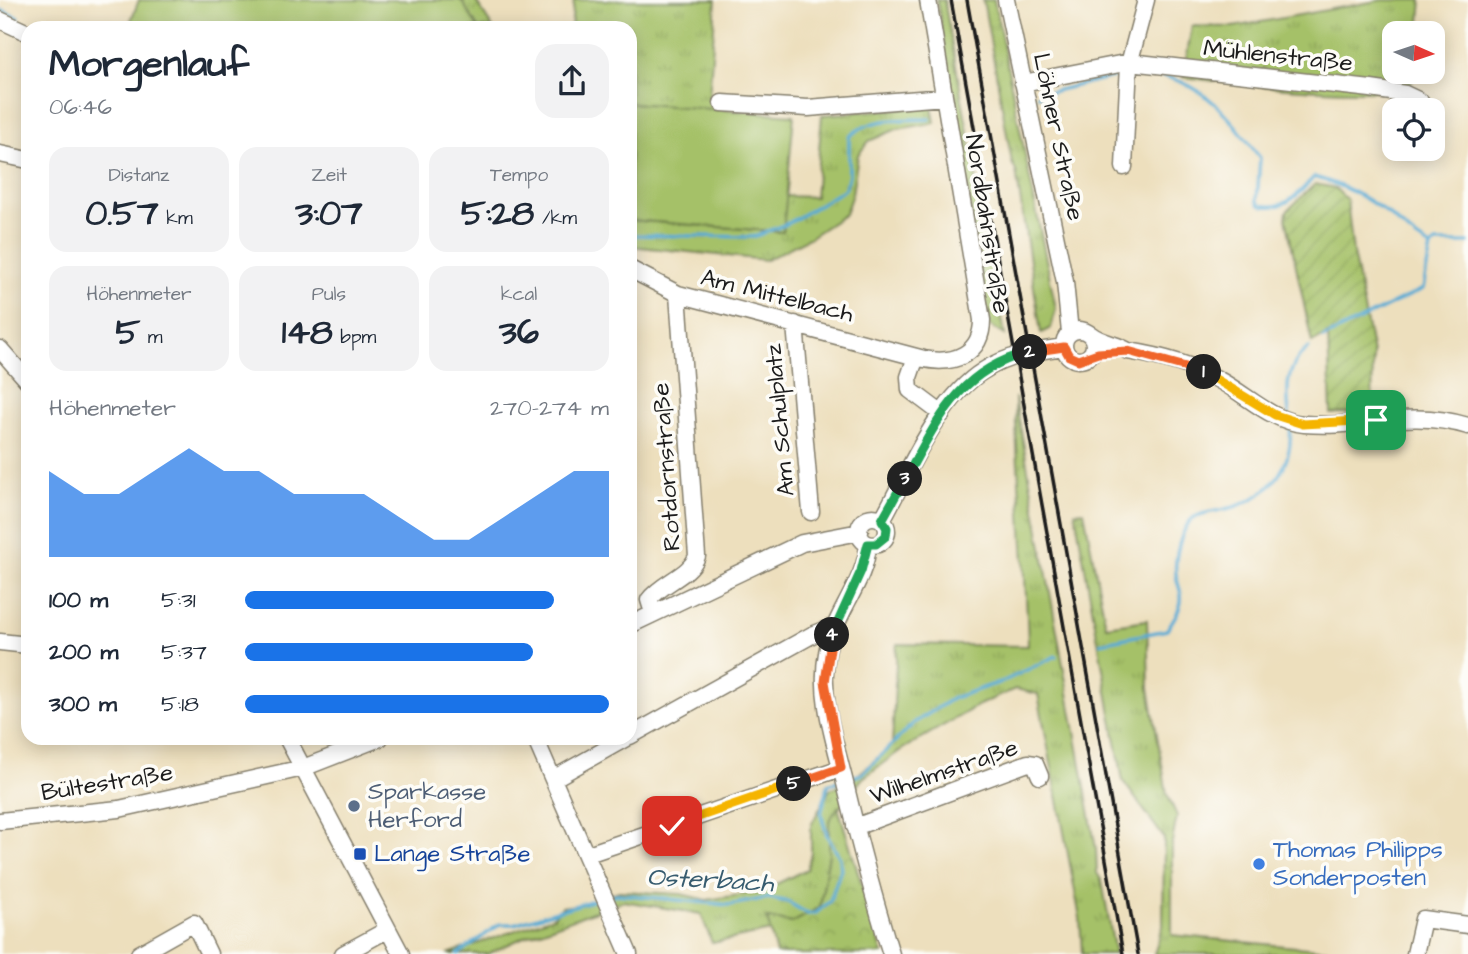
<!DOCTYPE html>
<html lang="de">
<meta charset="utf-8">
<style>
body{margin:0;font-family:"Architects Daughter",sans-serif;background:#f2f2f3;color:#1f2937;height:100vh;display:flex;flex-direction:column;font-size:26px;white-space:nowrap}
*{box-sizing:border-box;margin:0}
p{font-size:23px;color:#747a83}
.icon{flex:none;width:38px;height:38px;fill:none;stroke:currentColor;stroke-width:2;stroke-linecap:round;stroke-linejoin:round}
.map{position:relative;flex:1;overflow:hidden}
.details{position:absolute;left:21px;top:21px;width:616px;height:724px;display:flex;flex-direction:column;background:#fff;border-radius:21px;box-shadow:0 4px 18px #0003}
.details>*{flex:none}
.needle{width:46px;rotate:93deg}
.controls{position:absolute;left:1382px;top:21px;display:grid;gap:14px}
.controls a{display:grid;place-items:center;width:63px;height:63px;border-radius:14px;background:#fff;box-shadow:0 4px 18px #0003;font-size:35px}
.pin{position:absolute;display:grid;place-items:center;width:60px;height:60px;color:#fff;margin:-30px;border-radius:14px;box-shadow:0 4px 10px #0006}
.km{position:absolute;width:35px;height:35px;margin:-18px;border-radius:50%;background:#222;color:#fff;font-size:19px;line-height:35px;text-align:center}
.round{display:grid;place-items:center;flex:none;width:74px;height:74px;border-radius:21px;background:#f2f2f3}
.overview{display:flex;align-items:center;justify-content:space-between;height:119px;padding:0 28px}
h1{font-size:38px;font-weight:700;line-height:52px}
.figures{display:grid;grid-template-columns:repeat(3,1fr);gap:10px;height:119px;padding:7px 28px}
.figures div{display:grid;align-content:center;border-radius:18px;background:#f2f2f3;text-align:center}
.figures b{font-size:35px;font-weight:700}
.figures small{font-size:19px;font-weight:400}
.figures p{font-size:19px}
.chart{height:196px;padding:14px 28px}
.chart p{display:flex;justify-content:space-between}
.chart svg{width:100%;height:126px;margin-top:7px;fill:#1a73e8;opacity:.7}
ul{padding:0 28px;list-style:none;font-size:23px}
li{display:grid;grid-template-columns:112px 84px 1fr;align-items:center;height:52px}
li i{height:18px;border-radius:9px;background:#1a73e8}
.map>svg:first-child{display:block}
.grass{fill:url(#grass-tufts);stroke:#606e42;stroke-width:2}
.park{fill:url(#park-crowns);stroke:#606e42;stroke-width:2}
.garden{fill:url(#garden-furrows);stroke:#606e42;stroke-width:2}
.pitch{fill:#a5c168;stroke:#606e42;stroke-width:2}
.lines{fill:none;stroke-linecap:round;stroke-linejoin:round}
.stream{stroke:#58abd4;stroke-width:3.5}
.minor-casing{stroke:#847e6c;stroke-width:19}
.minor{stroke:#fff;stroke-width:16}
.rail{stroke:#1c1c1c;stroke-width:3.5}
.split-1-casing{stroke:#fff;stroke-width:14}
.split-2-casing{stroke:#fff;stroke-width:14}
.split-3-casing{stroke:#fff;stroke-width:14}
.split-4-casing{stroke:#fff;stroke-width:14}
.split-5-casing{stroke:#fff;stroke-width:14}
.split-6-casing{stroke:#fff;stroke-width:14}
.split-1{stroke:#f5b400;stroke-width:9}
.split-2{stroke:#f0652b;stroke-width:9}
.split-3{stroke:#22a559;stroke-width:9}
.split-4{stroke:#22a559;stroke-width:9}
.split-5{stroke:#f0652b;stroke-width:9}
.split-6{stroke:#f5b400;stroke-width:9}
.service-dot{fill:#5c6f8a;stroke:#fdfcf7;stroke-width:2.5}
.transit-dot{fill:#1a4fb4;stroke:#fdfcf7;stroke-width:2.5}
.shop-dot{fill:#3f7fe0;stroke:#fdfcf7;stroke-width:2.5}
.labels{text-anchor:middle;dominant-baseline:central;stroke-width:7;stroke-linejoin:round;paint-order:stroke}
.street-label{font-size:24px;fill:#1c1c1c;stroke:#fdfcf7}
.service-label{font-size:24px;fill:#4e5e75;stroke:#fdfcf7;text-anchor:start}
.shop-label{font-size:24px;fill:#366cbe;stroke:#fdfcf7;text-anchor:start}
.transit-label{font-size:24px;fill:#164399;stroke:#fdfcf7;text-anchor:start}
.water-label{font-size:26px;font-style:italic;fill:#375c6f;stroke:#fdfcf7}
</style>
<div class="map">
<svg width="1468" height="954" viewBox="0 0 1468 954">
<defs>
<pattern id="grass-tufts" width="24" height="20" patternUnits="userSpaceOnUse" patternTransform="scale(1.75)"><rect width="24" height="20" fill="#a5c168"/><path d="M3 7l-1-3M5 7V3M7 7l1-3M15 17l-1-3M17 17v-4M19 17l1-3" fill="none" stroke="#8da55a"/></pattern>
<pattern id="park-crowns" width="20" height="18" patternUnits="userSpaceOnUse" patternTransform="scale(1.75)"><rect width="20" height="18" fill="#a5c168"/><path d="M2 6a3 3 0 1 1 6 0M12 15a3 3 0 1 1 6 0" fill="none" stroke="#8da55a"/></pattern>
<pattern id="garden-furrows" width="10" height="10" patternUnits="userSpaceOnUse" patternTransform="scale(1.75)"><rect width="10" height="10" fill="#a5c168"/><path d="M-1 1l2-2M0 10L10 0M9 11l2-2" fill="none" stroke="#8da55a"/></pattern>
</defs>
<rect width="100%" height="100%" fill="#fdfcf7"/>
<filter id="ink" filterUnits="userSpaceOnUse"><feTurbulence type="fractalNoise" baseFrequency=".0143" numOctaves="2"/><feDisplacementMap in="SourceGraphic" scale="14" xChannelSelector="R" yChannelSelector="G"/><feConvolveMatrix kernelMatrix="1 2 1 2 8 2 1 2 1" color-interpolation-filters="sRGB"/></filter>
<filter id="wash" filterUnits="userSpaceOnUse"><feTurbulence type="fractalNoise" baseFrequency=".00686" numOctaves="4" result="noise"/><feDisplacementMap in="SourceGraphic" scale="28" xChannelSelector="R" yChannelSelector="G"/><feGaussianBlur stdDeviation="1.57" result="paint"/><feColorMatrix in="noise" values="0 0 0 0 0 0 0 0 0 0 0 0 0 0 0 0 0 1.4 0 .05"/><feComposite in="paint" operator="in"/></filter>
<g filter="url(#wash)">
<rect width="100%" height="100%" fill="#eddfbd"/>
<!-- grass -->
<path class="grass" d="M461 0H475L493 28H478Z
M574 0H716L709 99 716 100V110L630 103V28H571Z
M937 0H944L1005 335 989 325Z
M983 0H994L1056 309 1051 328 1041 333 1016 171 1012 163Z
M1382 0H1422L1419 33H1395V72H1418L1406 90C1332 94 1257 87 1183 77L1192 26 1233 27Z
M932 106 935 123 897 129 869 141 858 155 852 194 845 214 809 238 766 260 630 246V220L782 232 785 196 815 197 822 115Z
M1015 397 1096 849 1097 873 1102 881 1115 954H1082L1080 918 1038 694 1015 689 979 705 901 750 863 778 829 821V854L820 907 792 923 768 918 771 931 712 943 701 914 623 901 524 937 488 954H448L553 917 562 907 584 904 619 891 681 894 706 900 760 892 807 869 811 853V825L830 789 850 782 892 745 897 644 1028 646C1026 563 1017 480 1015 397Z
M1084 511 1106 626 1147 620 1149 688 1167 794 1177 816 1172 842V935L1327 950V954H1154L1163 926 1164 838 1123 781 1075 512Z"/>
<!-- park -->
<path class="park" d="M838 807 883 954H776L767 918 792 923 820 907 829 854V821Z"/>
<!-- garden -->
<path class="garden" d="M1315 184 1335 188 1347 200 1353 253 1373 354 1372 411 1331 414 1328 334 1312 343 1286 218 1287 211Z"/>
<!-- pitch -->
<path class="pitch" d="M139 0H461L478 28H128Z
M630 103 794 115 783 232 630 220Z"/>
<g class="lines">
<!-- stream -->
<path class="stream" d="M1 10 19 18
M36 24 45 28
M1132 73C1196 72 1225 110 1260 158L1257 200 1260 205C1286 211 1298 194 1314 177 1340 184 1366 197 1388 214 1402 225 1414 239 1431 247L1436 243H1468
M1038 95 1125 74
M630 235 753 237 789 223 845 189 849 175V137C870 116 903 120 930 119
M1323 338 1423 289 1431 247
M1289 414C1286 387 1286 367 1308 348
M1100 643 1167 630C1171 622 1178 614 1180 606 1184 594 1177 585 1176 574 1174 559 1181 528 1193 518 1203 511 1222 511 1234 507 1273 494 1294 465 1290 425
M849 778 862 774 914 723 953 698 1004 681 1056 656
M608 896 617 894 729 905 769 898 788 902 808 914 816 913 830 901 841 869 840 858 827 835 821 814 828 784 838 781
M458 954 500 924H514L601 898"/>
</g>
</g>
<g filter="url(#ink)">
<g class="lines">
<defs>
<path id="minor" d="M1006 0 1065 282 1070 333
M0 20 28 33
M1023 83 1130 62 1371 89 1405 94 1420 101
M722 103 808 108 944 97
M0 154 28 160
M1124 167 1129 64 1146 0
M630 269 678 294 924 359C954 365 982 354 982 320L928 0
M795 324 811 512
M1064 345a15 15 0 1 1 30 0a15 15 0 1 1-30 0Z
M1090 334C1102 344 1116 343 1128 351 1160 356 1191 364 1219 380 1246 394 1272 422 1304 424 1362 429 1407 408 1468 426
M0 349 28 381
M916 357 909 377 910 390 942 414
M859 531a14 14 0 1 1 28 0a14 14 0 1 1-28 0Z
M882 520C907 475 938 399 983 371 1007 355 1036 351 1064 347
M868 544C866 583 833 614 827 653 819 695 834 739 844 779 858 838 873 896 891 954
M653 613 649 600C662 582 690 576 697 556L678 294
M630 625 802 543 860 532
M0 642 28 645
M630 736 812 635 835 626
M287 738 401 954
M535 738 629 954
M553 779 626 738
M0 821 119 809 303 768 380 738
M855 827 1028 763 1035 764 1040 776
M588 854 841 768
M139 954 194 923 209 954
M343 954 387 930
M1415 954 1423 919 1468 925"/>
</defs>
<!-- minor casing -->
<use href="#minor" class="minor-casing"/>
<!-- minor -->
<use href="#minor" class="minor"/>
<!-- rail -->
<path class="rail" d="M951 0 1123 954
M967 0 1138 954"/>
</g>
</g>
<g class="lines" filter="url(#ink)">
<defs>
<path id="split-1" d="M1204 372 1275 415 1303 424 1376 420"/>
<path id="split-2" d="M1030 352 1064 347 1069 356 1078 360 1098 353 1128 351 1204 372"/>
<path id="split-3" d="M905 479C938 420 959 369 1030 352"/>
<path id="split-4" d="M832 635 861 571 868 544H876L886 536 887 528 882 520 905 479"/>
<path id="split-5" d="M794 784 841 768 825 682 832 635"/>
<path id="split-6" d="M672 826 794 784"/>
</defs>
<!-- split-1 casing -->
<use href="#split-1" class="split-1-casing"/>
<!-- split-2 casing -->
<use href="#split-2" class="split-2-casing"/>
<!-- split-3 casing -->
<use href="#split-3" class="split-3-casing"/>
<!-- split-4 casing -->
<use href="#split-4" class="split-4-casing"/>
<!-- split-5 casing -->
<use href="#split-5" class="split-5-casing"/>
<!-- split-6 casing -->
<use href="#split-6" class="split-6-casing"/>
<!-- split-1 -->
<use href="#split-1" class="split-1"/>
<!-- split-2 -->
<use href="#split-2" class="split-2"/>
<!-- split-3 -->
<use href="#split-3" class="split-3"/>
<!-- split-4 -->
<use href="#split-4" class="split-4"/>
<!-- split-5 -->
<use href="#split-5" class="split-5"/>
<!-- split-6 -->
<use href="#split-6" class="split-6"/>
</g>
<!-- markers -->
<circle class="service-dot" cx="354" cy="806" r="7"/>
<rect class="transit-dot" x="353" y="847" width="14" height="14" rx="3.5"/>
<circle class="shop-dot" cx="1259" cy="864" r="7"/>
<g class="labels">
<!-- street labels -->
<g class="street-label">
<text transform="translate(1278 56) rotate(6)">Mühlenstraße</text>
<text transform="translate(1058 137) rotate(78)">Löhner Straße</text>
<text transform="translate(987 224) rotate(81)">Nordbahnstraße</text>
<text transform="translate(777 296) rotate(14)">Am Mittelbach</text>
<text transform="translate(780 420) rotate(-95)">Am Schulplatz</text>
<text transform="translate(667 467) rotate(-94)">Rotdornstraße</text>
<text transform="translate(944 772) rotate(-19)">Wilhelmstraße</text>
<text transform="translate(107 783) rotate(-9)">Bültestraße</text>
</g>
<!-- service labels -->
<g class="service-label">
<text x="368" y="792">Sparkasse<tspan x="368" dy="28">Herford</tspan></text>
</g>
<!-- shop labels -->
<g class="shop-label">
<text x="1273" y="850">Thomas Philipps<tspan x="1273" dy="28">Sonderposten</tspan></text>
</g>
<!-- transit labels -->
<g class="transit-label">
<text x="374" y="854">Lange Straße</text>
</g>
<!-- water labels -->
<g class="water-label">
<text transform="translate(710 880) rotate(3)">Osterbach</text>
</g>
</g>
</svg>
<div class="controls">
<a><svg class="needle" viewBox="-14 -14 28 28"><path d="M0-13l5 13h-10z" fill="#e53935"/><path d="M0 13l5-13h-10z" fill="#747a83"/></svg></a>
<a><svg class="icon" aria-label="locate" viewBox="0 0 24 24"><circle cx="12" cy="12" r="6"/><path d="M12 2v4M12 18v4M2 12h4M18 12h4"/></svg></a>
</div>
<div class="pin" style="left:1376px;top:420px;background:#1e9e55"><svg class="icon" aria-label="arrive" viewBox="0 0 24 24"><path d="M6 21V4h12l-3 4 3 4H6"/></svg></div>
<div class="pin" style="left:672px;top:826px;background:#d93025"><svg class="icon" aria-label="check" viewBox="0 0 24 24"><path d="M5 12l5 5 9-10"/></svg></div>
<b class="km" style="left:1204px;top:372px">1</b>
<b class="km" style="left:1030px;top:352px">2</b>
<b class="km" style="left:905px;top:479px">3</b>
<b class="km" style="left:832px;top:635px">4</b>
<b class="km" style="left:794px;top:784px">5</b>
<section class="details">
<div class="overview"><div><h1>Morgenlauf</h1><p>06:46</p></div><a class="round"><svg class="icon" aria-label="share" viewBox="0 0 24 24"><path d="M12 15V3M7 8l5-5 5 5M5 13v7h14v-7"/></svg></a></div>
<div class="figures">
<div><p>Distanz</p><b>0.57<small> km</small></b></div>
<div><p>Zeit</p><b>3:07</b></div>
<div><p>Tempo</p><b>5:28<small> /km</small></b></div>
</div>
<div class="figures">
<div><p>Höhenmeter</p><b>5<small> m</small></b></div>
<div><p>Puls</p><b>148<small> bpm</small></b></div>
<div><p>kcal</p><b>36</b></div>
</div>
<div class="chart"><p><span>Höhenmeter</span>270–274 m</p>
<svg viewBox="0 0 160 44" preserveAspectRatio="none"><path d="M0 44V14L10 22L20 22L30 14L40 6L50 14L60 14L70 22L80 22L90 22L100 30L110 38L120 38L130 30L140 22L150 14L160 14V44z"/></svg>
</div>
<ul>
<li><b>100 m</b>5:31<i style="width:85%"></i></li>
<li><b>200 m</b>5:37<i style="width:79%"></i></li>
<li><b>300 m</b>5:18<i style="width:100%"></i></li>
</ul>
</section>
</div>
